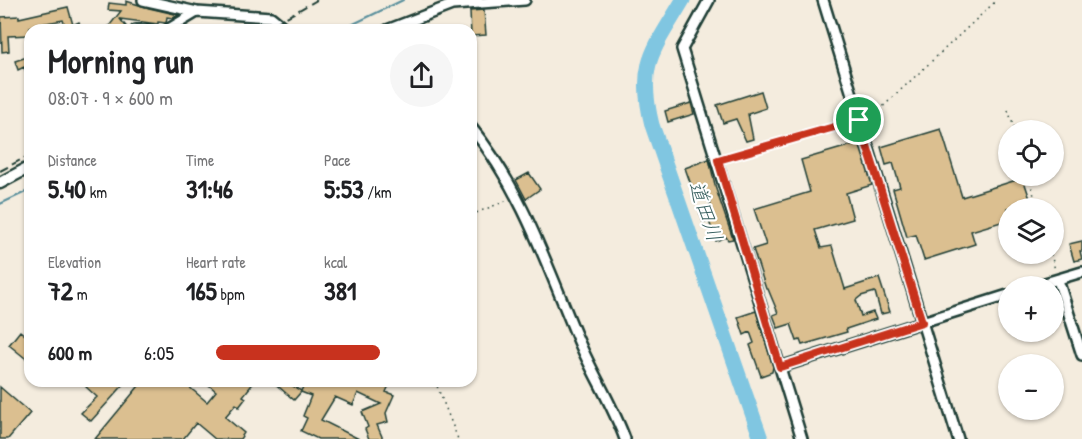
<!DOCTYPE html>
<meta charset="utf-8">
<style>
body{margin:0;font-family:"Patrick Hand","Klee One",sans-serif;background:#f6f6f6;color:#202124;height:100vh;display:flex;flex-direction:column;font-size:22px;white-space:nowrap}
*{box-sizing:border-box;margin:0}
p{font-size:20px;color:#757577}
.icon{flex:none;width:33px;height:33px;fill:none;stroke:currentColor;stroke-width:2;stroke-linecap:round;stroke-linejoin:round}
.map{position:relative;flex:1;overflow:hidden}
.panel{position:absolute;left:24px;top:24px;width:453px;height:363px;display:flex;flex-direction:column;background:#fff;border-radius:18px;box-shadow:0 2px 4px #0004}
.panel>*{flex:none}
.tools{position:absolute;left:998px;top:120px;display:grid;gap:12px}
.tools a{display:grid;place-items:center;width:66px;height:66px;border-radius:50%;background:#fff;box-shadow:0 2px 4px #0004;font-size:30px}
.pin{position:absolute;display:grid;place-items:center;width:51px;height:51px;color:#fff;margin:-26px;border:3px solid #fff;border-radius:50%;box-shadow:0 2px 6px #0007}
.round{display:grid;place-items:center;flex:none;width:63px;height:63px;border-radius:32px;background:#f6f6f6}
.overview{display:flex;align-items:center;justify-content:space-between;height:102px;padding:0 24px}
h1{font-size:33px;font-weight:800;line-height:45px}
.metrics{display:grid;grid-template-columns:repeat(3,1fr);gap:9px;height:102px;padding:6px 24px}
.metrics div{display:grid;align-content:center}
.metrics b{font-size:26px;font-weight:800}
.metrics small{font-size:16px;font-weight:400}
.metrics p{font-size:16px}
ul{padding:0 24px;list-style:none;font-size:20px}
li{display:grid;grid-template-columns:96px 72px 1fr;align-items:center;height:45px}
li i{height:15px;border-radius:8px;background:#c8321e}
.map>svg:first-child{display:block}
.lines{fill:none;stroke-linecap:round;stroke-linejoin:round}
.stream{stroke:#598f9c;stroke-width:2}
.river{stroke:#80c6e1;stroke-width:15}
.building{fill:#dbbf90;stroke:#1f3d34;stroke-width:1.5}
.minor-casing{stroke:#1f3d34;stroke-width:14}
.tertiary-casing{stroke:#1f3d34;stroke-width:15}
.path{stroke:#1f3d34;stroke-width:1.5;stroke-dasharray:1.5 4.5;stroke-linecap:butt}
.minor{stroke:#fff;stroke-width:9}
.tertiary{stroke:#fff;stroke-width:10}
.rail{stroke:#1f3d34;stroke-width:2;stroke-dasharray:9 4.5;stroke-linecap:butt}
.route-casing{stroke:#fff;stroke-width:12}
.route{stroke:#c8321e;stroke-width:8}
.labels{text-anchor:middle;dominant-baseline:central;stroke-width:4.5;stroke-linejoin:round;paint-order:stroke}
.water-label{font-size:21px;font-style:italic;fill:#375f5f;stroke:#fff}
</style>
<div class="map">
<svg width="1082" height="439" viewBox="0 0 1082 439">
<rect width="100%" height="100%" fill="#f4ecde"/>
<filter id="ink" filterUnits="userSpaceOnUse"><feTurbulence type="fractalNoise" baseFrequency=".0167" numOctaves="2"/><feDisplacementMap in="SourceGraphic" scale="12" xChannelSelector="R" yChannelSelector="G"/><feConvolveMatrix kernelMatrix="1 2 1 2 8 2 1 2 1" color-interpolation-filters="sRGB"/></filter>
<g filter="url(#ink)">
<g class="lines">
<!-- stream -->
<path class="stream" d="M341 30 403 0
M0 204 30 190"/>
<!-- river -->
<path class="river" d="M683 0C653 51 637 64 652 125L761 439"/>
</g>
<!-- building -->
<path class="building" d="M126 1 149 8 179 15 173 18 167 17 166 23 158 22V24L120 19 129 30H106L121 11 108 10 109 3 126 5Z
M68 7 73 25 79 22 82 30H61L66 28 63 20 35 25 30 27V35L8 36 9 51 2 52 1 17 19 16V18Z
M484 10 486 35 471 36 470 11Z
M30 56V80H29L24 67 18 70 15 61Z
M761 91 766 108 748 114 753 139 746 141 736 119 723 123 717 105Z
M691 103 694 114 668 122 665 111Z
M941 129 962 197 1023 178 1033 208H1008V220L971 231 975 244 924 260 916 235 907 237 893 189 900 187 893 163 886 165 881 147Z
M859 143 872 185 846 193 853 219 815 230 821 248 832 246 845 289 879 278 890 312 881 314 875 292 861 296 856 300 861 316 873 312 876 319 846 329 847 332 802 345 800 340 797 341 791 324 778 328 773 315 778 313 768 289H766L753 249 766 245 754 209 810 192 801 160Z
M709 159 716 189 733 239 728 240 726 237 716 241 709 221 703 222 700 213 712 210 707 192 695 196 685 168Z
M529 173 540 189 526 199 516 180Z
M1082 241V251H1080L1082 259 1074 261 1069 244Z
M756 311 773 367 772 372 761 376 750 345 754 343 750 332 744 335 738 317Z
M20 331 30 339V362L9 345Z
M90 381H127L91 421 81 413 97 397 86 387Z
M143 381H182L207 402 216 391 204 381H255L243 396 246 398 239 407 236 404 225 417 244 433 240 439H215L196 423 183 439H95Z
M272 381H285L301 391 306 381H391L386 392 394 395 386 413 388 422 377 425 383 439H369L365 429 368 427 362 412 381 404 358 393 353 405 335 397 321 420 359 439H318L301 431 307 418 303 416 311 396 301 392 294 400Z
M0 387 30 413 8 439H0Z"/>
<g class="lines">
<defs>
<path id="minor" d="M143 0 197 12 271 17 287 30
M709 0 682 49 802 439
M823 0 958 439
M136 30H150
M167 30 197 12
M387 30 452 5 525 0
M471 127C523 191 548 269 580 344 594 376 613 406 625 439
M1058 280 1082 355
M1035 286 1082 272
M780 367 1008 295"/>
<path id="tertiary" d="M284 30 286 29
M0 183 30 167"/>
</defs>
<!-- minor casing -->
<use href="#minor" class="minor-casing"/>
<!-- tertiary casing -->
<use href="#tertiary" class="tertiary-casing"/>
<!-- path -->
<path class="path" d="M1008 110 1015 130
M869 116 874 115 997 0
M725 158 850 122
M1028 176 1038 208
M471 215 508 200
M1051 254 1055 270
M435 381 458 439"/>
<!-- minor -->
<use href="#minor" class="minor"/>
<!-- tertiary -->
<use href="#tertiary" class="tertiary"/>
<!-- rail -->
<path class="rail" d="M263 30 317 0
M0 171 30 155"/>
</g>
</g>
<g class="lines" filter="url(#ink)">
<defs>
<path id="route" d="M859 120 922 322 780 367 718 160Z"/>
</defs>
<!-- route casing -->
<use href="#route" class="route-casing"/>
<!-- route -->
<use href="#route" class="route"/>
</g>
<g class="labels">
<!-- water labels -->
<g class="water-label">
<text transform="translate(706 211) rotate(71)">道田川</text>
</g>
</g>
</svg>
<div class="tools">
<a><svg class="icon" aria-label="locate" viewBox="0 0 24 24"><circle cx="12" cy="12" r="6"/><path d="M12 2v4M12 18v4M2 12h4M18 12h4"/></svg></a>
<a><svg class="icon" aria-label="layers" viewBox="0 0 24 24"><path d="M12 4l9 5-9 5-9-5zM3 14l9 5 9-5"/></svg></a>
<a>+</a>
<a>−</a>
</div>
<div class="pin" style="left:859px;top:120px;background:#1e9e55"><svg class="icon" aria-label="arrive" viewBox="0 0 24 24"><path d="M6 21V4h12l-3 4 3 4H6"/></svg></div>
<section class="panel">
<div class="overview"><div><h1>Morning run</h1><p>08:07 · 9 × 600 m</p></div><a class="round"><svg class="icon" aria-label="share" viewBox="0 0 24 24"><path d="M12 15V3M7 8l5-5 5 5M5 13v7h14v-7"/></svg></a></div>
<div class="metrics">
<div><p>Distance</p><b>5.40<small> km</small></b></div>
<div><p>Time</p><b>31:46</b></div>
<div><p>Pace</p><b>5:53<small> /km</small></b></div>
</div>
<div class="metrics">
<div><p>Elevation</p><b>72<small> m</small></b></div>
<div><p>Heart rate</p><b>165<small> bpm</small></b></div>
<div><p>kcal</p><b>381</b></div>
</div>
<ul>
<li><b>600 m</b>6:05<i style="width:69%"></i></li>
</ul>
</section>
</div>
